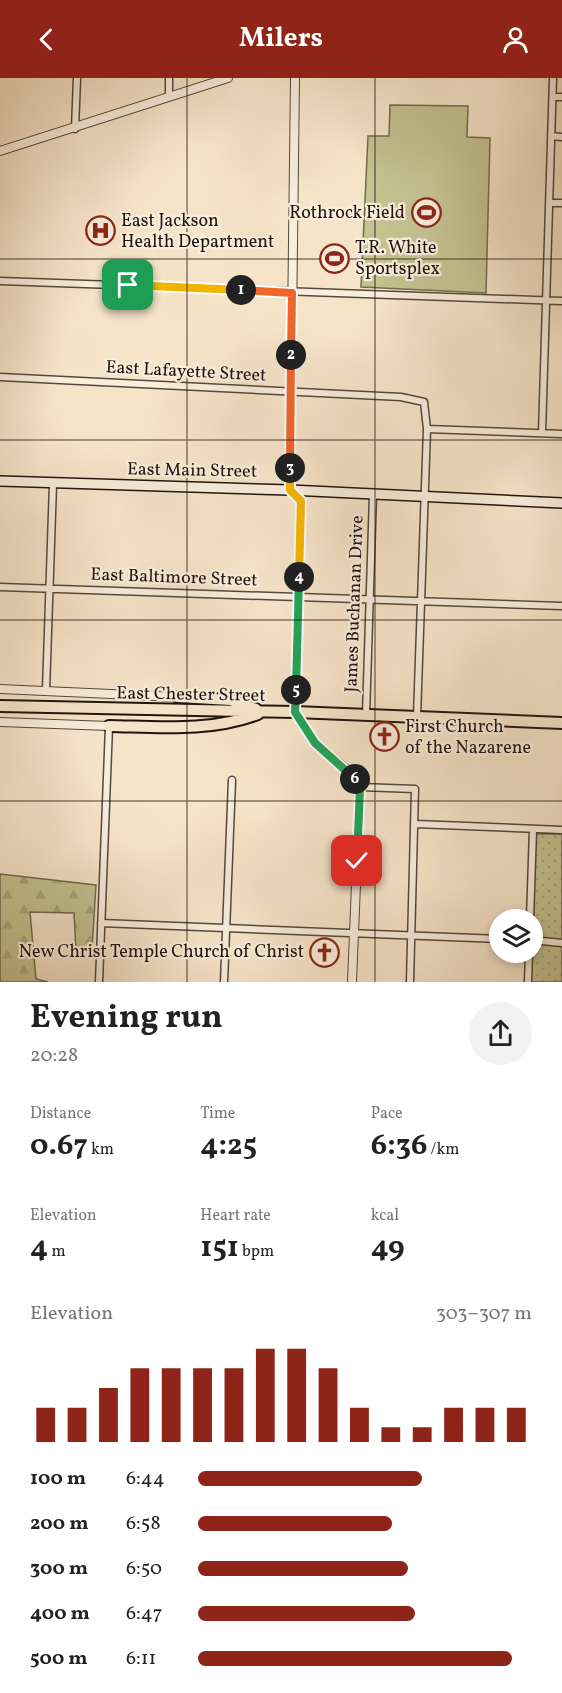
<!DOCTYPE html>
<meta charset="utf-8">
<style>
body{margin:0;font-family:Vollkorn,serif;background:#f2f2f2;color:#222;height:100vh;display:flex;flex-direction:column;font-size:22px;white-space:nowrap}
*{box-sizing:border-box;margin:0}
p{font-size:20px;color:#767676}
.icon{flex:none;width:33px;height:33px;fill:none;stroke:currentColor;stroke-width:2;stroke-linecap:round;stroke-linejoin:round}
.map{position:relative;height:904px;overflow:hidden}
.panel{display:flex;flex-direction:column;background:#fff;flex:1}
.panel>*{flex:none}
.controls{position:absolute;left:489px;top:831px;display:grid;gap:12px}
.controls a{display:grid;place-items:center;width:54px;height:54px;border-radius:50%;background:#fff;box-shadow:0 3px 9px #0003;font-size:30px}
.pin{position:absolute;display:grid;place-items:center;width:51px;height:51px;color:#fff;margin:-26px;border-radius:12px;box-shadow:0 3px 9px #0006}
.km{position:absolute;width:30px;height:30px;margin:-15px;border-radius:50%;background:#222;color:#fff;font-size:16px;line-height:30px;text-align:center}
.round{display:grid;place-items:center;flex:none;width:63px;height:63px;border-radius:32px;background:#f2f2f2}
.overview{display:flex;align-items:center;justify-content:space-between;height:102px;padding:0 30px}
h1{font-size:33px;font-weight:700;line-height:45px}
.metrics{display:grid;grid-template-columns:repeat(3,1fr);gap:9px;height:102px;padding:6px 30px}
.metrics div{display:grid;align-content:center}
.metrics b{font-size:30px;font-weight:700}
.metrics small{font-size:16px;font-weight:400}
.metrics p{font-size:16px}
.chart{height:168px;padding:12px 30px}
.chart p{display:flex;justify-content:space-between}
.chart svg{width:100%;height:108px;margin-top:6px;stroke:#8f2418;stroke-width:6}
ul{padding:0 30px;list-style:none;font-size:20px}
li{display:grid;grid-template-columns:96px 72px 1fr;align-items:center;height:45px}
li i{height:15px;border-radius:8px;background:#8f2418}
header{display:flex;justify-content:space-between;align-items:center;height:78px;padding:0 30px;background:#8f2418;color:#fff;font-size:27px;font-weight:700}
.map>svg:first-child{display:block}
.green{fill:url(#green-dots);stroke:#726b4f;stroke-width:1.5}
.forest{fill:url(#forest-firs);stroke:#726b4f;stroke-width:1.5}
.pitch{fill:#c4c291;stroke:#726b4f;stroke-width:1.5}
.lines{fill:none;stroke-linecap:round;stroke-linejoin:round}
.minor-casing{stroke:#56483c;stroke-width:9}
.tertiary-casing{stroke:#56483c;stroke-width:10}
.secondary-casing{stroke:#21140d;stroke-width:12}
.trunk-casing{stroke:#21140d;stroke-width:14}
.minor{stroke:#f9eddc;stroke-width:6}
.tertiary{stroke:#f9eddc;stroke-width:8}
.secondary{stroke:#f9eddc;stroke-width:9}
.trunk{stroke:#f6e4c9;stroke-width:10}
.split-1-casing{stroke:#fff;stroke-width:12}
.split-2-casing{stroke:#fff;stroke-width:12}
.split-3-casing{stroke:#fff;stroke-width:12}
.split-4-casing{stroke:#fff;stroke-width:12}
.split-5-casing{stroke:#fff;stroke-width:12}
.split-6-casing{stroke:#fff;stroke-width:12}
.split-7-casing{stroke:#fff;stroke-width:12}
.split-1{stroke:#f5b400;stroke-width:8}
.split-2{stroke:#f0652b;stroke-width:8}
.split-3{stroke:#f0652b;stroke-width:8}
.split-4{stroke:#f5b400;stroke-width:8}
.split-5{stroke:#22a559;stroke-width:8}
.split-6{stroke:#22a559;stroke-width:8}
.split-7{stroke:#22a559;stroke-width:8}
.grid{fill:none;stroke:#21140d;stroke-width:1.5;stroke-opacity:0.55}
.labels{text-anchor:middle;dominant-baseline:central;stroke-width:4.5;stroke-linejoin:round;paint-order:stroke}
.poi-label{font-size:18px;fill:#21140d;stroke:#f9eddc;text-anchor:start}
.street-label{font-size:18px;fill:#21140d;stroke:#f9eddc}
</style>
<header><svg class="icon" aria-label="back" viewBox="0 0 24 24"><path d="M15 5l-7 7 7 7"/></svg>Milers<svg class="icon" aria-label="person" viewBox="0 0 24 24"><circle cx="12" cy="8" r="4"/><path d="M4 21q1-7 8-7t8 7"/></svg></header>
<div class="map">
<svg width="562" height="904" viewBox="0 0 562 904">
<defs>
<pattern id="green-dots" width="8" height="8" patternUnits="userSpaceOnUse" patternTransform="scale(1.5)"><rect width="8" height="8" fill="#c4c291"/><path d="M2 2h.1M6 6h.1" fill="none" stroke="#a8a67c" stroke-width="1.8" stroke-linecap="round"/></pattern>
<pattern id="forest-firs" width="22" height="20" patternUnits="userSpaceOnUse" patternTransform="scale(1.5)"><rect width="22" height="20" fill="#c4c291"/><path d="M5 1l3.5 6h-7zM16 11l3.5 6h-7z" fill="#a8a67c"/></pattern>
</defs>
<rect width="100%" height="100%" fill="#f6e4c9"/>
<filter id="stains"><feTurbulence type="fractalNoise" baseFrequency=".00333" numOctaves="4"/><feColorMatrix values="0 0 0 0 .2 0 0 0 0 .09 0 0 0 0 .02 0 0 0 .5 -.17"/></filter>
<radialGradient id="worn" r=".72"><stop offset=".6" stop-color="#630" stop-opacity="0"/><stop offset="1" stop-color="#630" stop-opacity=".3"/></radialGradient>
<!-- green -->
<path class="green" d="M536 756H562V904H531Z"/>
<!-- forest -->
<path class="forest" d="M0 796 96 807 92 871 76 874 74 835 30 834 36 901 48 904H0Z"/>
<!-- pitch -->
<path class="pitch" d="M390 27 468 28 467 59 490 60 486 215 361 209 368 58H389Z"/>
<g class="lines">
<defs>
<path id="minor" d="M169 0V18
M553 19H562
M75 51 77 0
M551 58 562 59
M549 125H562
M0 203 562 223
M0 299 401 319 424 324 427 351 417 639
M427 351 562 356
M542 355 553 0
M0 509 562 528
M46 612 53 406
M366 637 373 417
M360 709 415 711 410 904
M416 746 562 752
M530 842 533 751
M101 845 500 861
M532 862 562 865
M99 904 109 648
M224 904 232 702
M528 904 529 874"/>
<path id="tertiary" d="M295 0 290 412 301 422 295 634 315 665 352 696 360 709 352 904
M0 73 228 0
M0 611 178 619
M0 644 109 648"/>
<path id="secondary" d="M0 403 290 412 562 425"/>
<path id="trunk" d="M178 619 231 622 256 631
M0 628 295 634 562 645
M109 648C159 649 211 654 258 636"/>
</defs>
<!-- minor casing -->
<use href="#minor" class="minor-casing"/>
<!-- tertiary casing -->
<use href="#tertiary" class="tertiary-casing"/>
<!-- secondary casing -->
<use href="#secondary" class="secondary-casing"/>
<!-- trunk casing -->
<use href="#trunk" class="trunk-casing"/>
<!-- minor -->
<use href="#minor" class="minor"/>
<!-- tertiary -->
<use href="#tertiary" class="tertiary"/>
<!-- secondary -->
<use href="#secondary" class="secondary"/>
<!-- trunk -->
<use href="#trunk" class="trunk"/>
</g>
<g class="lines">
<defs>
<path id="split-1" d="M128 207 241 212"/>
<path id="split-2" d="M241 212 292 215 291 277"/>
<path id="split-3" d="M290 390 291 277"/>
<path id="split-4" d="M290 390V412L301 423 299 499"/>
<path id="split-5" d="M296 612 299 499"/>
<path id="split-6" d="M296 612 295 634 315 665 355 701"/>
<path id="split-7" d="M355 701 360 709 357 783"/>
</defs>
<!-- split-1 casing -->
<use href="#split-1" class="split-1-casing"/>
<!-- split-2 casing -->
<use href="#split-2" class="split-2-casing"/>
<!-- split-3 casing -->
<use href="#split-3" class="split-3-casing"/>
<!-- split-4 casing -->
<use href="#split-4" class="split-4-casing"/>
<!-- split-5 casing -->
<use href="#split-5" class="split-5-casing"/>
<!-- split-6 casing -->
<use href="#split-6" class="split-6-casing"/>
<!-- split-7 casing -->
<use href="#split-7" class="split-7-casing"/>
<!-- split-1 -->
<use href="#split-1" class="split-1"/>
<!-- split-2 -->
<use href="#split-2" class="split-2"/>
<!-- split-3 -->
<use href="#split-3" class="split-3"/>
<!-- split-4 -->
<use href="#split-4" class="split-4"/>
<!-- split-5 -->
<use href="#split-5" class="split-5"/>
<!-- split-6 -->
<use href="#split-6" class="split-6"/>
<!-- split-7 -->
<use href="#split-7" class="split-7"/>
</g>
<!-- grid -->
<path class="grid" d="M187 0V904M375 0V904M0 181H562M0 362H562M0 542H562M0 723H562"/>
<!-- icons -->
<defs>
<symbol id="stadium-ring" viewBox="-11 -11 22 22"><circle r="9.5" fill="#f9eddc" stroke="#8f2418" stroke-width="1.5"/><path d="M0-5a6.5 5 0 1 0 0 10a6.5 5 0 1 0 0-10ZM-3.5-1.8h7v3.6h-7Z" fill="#8f2418"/></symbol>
<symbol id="hospital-ring" viewBox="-11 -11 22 22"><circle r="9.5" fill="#f9eddc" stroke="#8f2418" stroke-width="1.5"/><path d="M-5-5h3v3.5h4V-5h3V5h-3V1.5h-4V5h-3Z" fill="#8f2418"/></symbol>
<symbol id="church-ring" viewBox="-11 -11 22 22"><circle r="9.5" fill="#f9eddc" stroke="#8f2418" stroke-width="1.5"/><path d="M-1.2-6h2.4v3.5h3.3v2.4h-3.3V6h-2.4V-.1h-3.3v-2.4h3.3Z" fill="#8f2418"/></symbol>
</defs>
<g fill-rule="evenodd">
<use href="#stadium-ring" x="410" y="118" width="33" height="33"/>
<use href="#hospital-ring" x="84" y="136" width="33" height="33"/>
<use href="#stadium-ring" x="318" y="164" width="33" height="33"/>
<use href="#church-ring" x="368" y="642" width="33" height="33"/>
<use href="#church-ring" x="308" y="858" width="33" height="33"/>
</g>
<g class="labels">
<!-- poi labels -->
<g class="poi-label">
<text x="405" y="135" text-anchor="end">Rothrock Field</text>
<text x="121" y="143">East Jackson<tspan x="121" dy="21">Health Department</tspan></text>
<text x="355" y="170">T.R. White<tspan x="355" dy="21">Sportsplex</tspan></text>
<text x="405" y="649">First Church<tspan x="405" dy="21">of the Nazarene</tspan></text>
<text x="304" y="874" text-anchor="end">New Christ Temple Church of Christ</text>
</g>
<!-- street labels -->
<g class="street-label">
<text transform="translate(186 294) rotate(3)">East Lafayette Street</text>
<text transform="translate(192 393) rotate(1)">East Main Street</text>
<text transform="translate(174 500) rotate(2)">East Baltimore Street</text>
<text transform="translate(355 526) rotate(-88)">James Buchanan Drive</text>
<text transform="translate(191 617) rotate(1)">East Chester Street</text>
</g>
</g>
<rect width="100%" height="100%" filter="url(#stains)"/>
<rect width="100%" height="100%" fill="url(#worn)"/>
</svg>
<div class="controls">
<a><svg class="icon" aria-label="layers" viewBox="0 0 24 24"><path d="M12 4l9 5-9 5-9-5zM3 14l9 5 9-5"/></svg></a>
</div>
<div class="pin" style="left:128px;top:207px;background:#1e9e55"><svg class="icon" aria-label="arrive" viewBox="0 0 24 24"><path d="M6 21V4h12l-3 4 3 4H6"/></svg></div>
<div class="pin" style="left:357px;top:783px;background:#d93025"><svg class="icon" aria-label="check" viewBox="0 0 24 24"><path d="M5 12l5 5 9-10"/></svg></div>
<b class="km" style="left:241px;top:212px">1</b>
<b class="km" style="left:291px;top:277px">2</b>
<b class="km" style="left:290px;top:390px">3</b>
<b class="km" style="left:299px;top:499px">4</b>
<b class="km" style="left:296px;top:612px">5</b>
<b class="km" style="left:355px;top:701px">6</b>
</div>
<section class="panel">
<div class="overview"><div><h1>Evening run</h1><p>20:28</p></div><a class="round"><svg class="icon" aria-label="share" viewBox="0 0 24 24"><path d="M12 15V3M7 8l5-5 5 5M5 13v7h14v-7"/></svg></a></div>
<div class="metrics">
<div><p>Distance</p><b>0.67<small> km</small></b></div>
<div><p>Time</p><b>4:25</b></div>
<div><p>Pace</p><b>6:36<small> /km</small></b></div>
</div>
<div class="metrics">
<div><p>Elevation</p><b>4<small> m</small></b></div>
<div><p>Heart rate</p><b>151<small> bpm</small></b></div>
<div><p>kcal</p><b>49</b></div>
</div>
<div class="chart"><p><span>Elevation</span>303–307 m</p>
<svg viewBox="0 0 160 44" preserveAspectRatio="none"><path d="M5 44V30M15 44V30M25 44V22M35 44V14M45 44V14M55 44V14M65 44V14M75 44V6M85 44V6M95 44V14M105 44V30M115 44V38M125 44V38M135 44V30M145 44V30M155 44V30"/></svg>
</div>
<ul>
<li><b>100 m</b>6:44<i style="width:67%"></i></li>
<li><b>200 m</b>6:58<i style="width:58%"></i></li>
<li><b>300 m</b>6:50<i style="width:63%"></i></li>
<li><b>400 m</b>6:47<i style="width:65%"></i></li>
<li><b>500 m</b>6:11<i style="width:94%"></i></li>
</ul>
</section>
